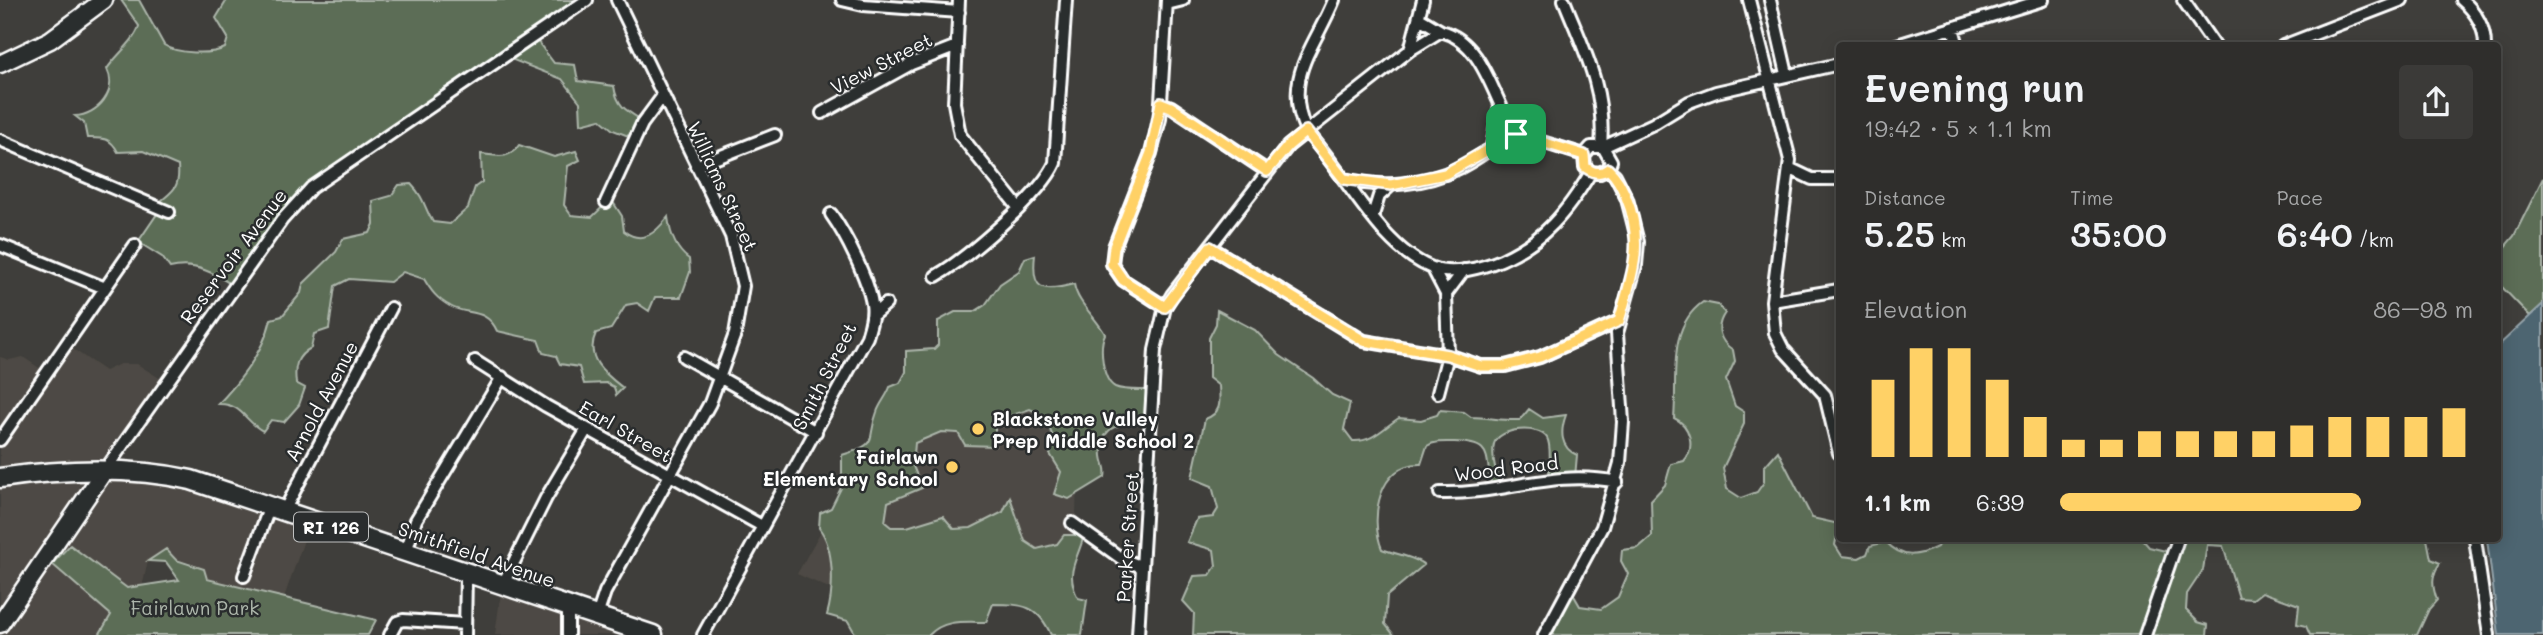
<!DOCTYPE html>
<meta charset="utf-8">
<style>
body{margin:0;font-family:Mali,sans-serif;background:#3b3a38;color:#f1f3f6;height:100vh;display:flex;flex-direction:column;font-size:26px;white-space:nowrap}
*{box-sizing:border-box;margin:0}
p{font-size:23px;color:#a7a8a9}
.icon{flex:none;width:38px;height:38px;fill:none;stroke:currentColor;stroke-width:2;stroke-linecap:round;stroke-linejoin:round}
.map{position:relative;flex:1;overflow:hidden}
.drawer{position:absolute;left:1836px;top:42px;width:665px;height:500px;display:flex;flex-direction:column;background:#2f2e2c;border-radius:7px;box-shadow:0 4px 18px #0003,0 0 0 2px #4a4a48}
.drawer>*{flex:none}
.pin{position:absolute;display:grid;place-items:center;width:60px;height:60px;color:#fff;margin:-30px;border-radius:14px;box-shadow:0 4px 10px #0006}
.round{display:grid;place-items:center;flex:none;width:74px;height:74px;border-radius:7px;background:#3b3a38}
.summary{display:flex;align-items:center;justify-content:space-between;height:119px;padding:0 28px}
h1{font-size:38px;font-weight:600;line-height:52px}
.metrics{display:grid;grid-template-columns:repeat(3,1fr);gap:10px;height:119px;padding:7px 28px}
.metrics div{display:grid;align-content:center}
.metrics b{font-size:35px;font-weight:600}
.metrics small{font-size:19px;font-weight:400}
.metrics p{font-size:19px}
.chart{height:196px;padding:14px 28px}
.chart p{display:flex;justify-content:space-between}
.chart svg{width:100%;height:126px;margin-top:7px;stroke:#ffd166;stroke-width:6}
ul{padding:0 28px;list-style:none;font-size:23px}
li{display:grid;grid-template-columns:112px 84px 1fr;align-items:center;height:52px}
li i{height:18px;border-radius:9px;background:#ffd166}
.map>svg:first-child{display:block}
.built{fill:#4e4a44}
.green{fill:#5b6d57;stroke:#adb6ab;stroke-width:2}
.water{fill:#4d6571;stroke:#94a3aa;stroke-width:2}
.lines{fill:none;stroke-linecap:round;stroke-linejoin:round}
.street-casing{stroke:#fff;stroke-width:16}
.secondary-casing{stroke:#fff;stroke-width:21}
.primary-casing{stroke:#fff;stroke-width:23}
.street{stroke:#2a2d2e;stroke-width:10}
.secondary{stroke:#2a2d2e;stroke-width:16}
.primary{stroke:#2a2d2e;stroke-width:18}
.route-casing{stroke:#fff;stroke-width:14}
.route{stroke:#ffd166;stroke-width:9}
.poi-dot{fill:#ffd166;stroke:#2a2d2e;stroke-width:2.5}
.labels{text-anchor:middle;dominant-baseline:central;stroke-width:5;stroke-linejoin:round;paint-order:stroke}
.shield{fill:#2a2d2e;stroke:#bfc0c0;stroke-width:2}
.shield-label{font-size:18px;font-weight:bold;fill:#fff}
.street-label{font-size:19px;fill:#fff;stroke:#2a2d2e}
.poi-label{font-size:19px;font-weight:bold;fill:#fff;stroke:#2a2d2e;text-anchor:start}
.park-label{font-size:19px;fill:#adb6ab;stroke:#2a2d2e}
</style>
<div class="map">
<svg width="2543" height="635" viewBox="0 0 2543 635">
<rect width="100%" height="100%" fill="#3f3e3b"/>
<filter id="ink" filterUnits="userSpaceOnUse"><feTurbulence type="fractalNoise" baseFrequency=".0143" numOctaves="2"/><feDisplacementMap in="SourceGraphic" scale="14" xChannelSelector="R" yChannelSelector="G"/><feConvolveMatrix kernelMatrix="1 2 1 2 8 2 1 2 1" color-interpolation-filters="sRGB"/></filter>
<g filter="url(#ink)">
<!-- built -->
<path class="built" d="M67 345 105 371 120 364H137L164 381 107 469 153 474 311 520 281 606 230 599 189 562 176 560 166 549 148 561 142 587 160 635H0V357L9 360 23 357 45 372Z
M922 351 1080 359 1075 555 924 630 797 574Z
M502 585 652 635H495Z"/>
<!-- green -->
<path class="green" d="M121 0H139L164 45C177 54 211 55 225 48L228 38 216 18 227 0H588L535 38 554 63 575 65 578 81 614 86C617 107 627 111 645 122L636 139 613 130 600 119 581 124 580 102 562 79 506 57 317 185 235 287C215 273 195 262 170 268L162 257 138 242 159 211 157 204C174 191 180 187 178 166L143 151 118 152C110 137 103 138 87 138L84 123 75 116C98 115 118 91 107 69 116 55 135 41 139 26Z
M519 145 554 157 576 151 580 160 568 166 564 205 571 215 592 217 611 199 622 216 624 231C643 246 657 231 668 217 670 233 676 250 689 259L690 272 681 297H655L649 311 637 303 626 305 611 329 596 333C584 358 605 374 623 388L616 395 614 387 606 383 584 384 579 367 560 364 556 356 543 353 538 340 497 331C486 307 467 316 450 306 437 299 431 291 424 279L403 272 390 282 349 279 335 286 329 329 314 334 311 348C296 356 294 367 296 383L305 388 299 405 284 422 271 420 263 431C245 422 242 403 218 404 241 380 264 351 271 319L282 316 301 293 303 284 336 252 343 239 370 233 374 224 373 201 391 196 399 185 411 184C426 200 423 206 433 222L450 224 468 208 475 187 482 182 481 154C498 156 509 160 519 145Z
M2543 178V304L2530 316 2497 282V256L2514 236Z
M1035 255C1031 290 1041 293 1074 284 1077 303 1095 316 1105 334 1099 346 1102 380 1115 387 1124 391 1139 390 1149 390L1148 423C1123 423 1099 423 1102 456 1103 465 1107 468 1105 477L1069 499 1054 494 1061 472 1050 454 1054 439 1044 416 1030 409 1010 416 1006 426 995 424V446L965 445 958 433 941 432 915 443 913 466 922 488 888 502 885 522 891 527H907L943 516 954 529 971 528 1003 512 1010 497 1025 541 1037 549 1057 544 1064 535H1084C1078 560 1064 571 1078 598L1087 600 1082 635H1051C1038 605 1023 604 993 604L986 622C964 622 944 619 929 635H856L848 621 827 615C834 591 835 548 819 528L820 513 831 508 842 486V455C881 443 866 441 877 412 880 403 887 396 890 387L900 383 906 372V351L934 349 938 345V321L955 312H974L985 305 1000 284 1019 271 1025 258Z
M1703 302 1718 305 1725 313C1715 327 1719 341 1733 350L1735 361 1726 380 1735 406 1744 412V424L1723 468 1727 489 1741 498 1757 492 1764 482V467L1778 451 1812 518 1839 524 1835 545 1842 556 1859 558 1867 554 1870 546 1886 542C1902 559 1917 557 1937 547L1941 539H2142L2149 547 2170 552 2176 539H2427L2431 559 2440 563C2431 576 2432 586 2437 600L2429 609 2417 635H2310L2306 626 2297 624 2299 605 2262 592 2253 599 2239 598 2223 546 2207 545 2203 570 2187 594 2186 610 2198 622 2208 625 2207 635H1541L1569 587 1580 606 1601 609 1618 597 1628 574 1621 561 1622 550 1638 548 1652 536 1651 500 1665 485 1671 464 1684 461C1696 447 1690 425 1674 418 1678 377 1666 328 1703 302Z
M1217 310 1255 330 1279 355 1313 378 1332 395 1350 403 1344 429 1353 441C1373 442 1383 428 1399 418L1421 420 1437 415 1440 410 1464 412 1471 417C1489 417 1503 421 1520 420L1529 409 1543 418 1566 415C1560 431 1560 448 1577 455L1575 477 1549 476C1549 466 1552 447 1547 438 1539 425 1499 427 1494 444 1491 457 1497 474 1500 487L1492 488C1484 456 1495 443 1454 442 1444 442 1435 441 1427 446L1421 464C1379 463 1369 518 1382 549 1394 554 1416 557 1424 565L1387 596 1385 624 1394 635H1193L1194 613 1183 601 1194 576 1210 575 1216 566 1214 550 1187 542 1197 519 1213 517 1218 509 1212 486 1192 478 1205 419C1222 413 1220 402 1219 386L1209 378V338L1216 324Z
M70 545 127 588 179 580 166 562 148 561 166 549 176 560 204 569 207 579 376 620 368 635H99L111 615 52 564Z"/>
<!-- water -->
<path class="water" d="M2543 304V635H2499L2487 539H2497V347Z"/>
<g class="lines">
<defs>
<path id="street" d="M842 0 863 5 959 12
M959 0 954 103 960 135 1018 207
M1334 0C1315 47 1282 78 1306 131 1345 172 1379 247 1432 268 1452 276 1482 268 1501 260 1544 241 1567 212 1591 172
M1564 0C1584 50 1606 90 1601 146
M1749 0 1790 160 1772 301 1775 333 1783 349 1825 395 1839 453
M1770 0 1787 74
M2183 0 2215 46
M2462 0C2476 12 2485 27 2485 46
M1167 4 1183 0
M1419 18 1441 31
M1953 28 1958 46
M1894 46 2043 0
M2283 46 2402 0
M1410 50 1441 31C1485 42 1493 101 1516 134
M1161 103 1171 107 1267 171
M822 113 911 64 957 46
M1516 134 1584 155
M0 140 169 212
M1492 146 1500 106
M1603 147 1653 124 1689 102 1716 92 1839 64
M1603 147H1591L1584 155 1585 167 1591 172 1600 173 1608 169
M1603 147 1611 161 1608 169
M696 166 775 135
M1791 169 1812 179H1839
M1344 179C1383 189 1425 185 1461 167 1480 158 1496 143 1516 134
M606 202 642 124 662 97
M1373 215 1379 196 1391 185
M0 245 105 288
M1210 247 1364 341 1448 355 1481 366H1505L1540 357 1619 321
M1433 269 1446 294
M936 276C967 258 1041 195 1055 163L1066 0
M1772 301 1839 290
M1165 307 1123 280 1112 264 1114 247 1151 153 1160 119 1167 0
M872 316 886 304
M684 357 816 432
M475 361 546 406 762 526
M1438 393 1448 355 1446 294 1464 270
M0 440 135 245
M105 470 282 220 311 188 587 0
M1440 493C1504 495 1550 469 1617 482
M284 511 391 308
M1072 523 1122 559 1142 567
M2475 539 2489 635
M406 552 416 520 502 377
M244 576 270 506
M503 584 546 498 587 429
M568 607V635
M597 616 605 592 710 403 735 334 743 286 731 236 617 0
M390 635 397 622 403 620 465 624
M465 635 466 573
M703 635 867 337C870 326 874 316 872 304 868 279 846 235 831 214
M1138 635 1155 350 1165 307 1172 295 1288 146 1410 50 1423 0
M1544 635 1602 527 1620 463 1623 422 1617 333 1636 265 1638 242 1627 199 1615 175 1608 169
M2145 635 2178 539"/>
<path id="secondary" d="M0 64 50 40 104 0
M0 624 105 470"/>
<path id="primary" d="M0 478C63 469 128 466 191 480L653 635"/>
</defs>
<!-- street casing -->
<use href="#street" class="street-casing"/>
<!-- secondary casing -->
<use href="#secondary" class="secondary-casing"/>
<!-- primary casing -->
<use href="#primary" class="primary-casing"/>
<!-- street -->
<use href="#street" class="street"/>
<!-- secondary -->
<use href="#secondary" class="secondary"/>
<!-- primary -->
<use href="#primary" class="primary"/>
</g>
</g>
<g class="lines" filter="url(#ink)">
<defs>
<path id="route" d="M1161 103 1171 107 1267 171 1288 146 1306 131 1344 179 1391 185 1445 174 1516 134 1584 155 1585 167C1593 173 1600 175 1608 169 1617 177 1621 186 1626 197 1645 242 1632 277 1619 321L1540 357 1505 366H1481L1448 355 1364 341 1210 247 1165 307 1123 280 1112 264 1114 247 1151 153Z"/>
</defs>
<!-- route casing -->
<use href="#route" class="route-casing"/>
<!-- route -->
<use href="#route" class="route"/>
</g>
<!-- markers -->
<g class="poi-dot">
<circle cx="978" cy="429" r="7"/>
<circle cx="952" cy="467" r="7"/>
</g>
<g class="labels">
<!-- shield labels -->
<rect class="shield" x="294" y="512.5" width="74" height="29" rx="5"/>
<g class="shield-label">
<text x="331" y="527">RI 126</text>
</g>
<!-- street labels -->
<g class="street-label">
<text transform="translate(881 63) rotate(-27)">View Street</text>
<text transform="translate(723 186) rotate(65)">Williams Street</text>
<text transform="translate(233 256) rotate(-53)">Reservoir Avenue</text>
<text transform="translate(824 376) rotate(-63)">Smith Street</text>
<text transform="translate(321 401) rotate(-62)">Arnold Avenue</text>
<text transform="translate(626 431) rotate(30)">Earl Street</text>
<text transform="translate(1506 468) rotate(-7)">Wood Road</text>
<text transform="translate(1127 537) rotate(-86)">Parker Street</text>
<text transform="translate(477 554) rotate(19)">Smithfield Avenue</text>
</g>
<!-- poi labels -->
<g class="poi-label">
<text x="992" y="418">Blackstone Valley<tspan x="992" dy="22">Prep Middle School 2</tspan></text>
<text x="938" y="456" text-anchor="end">Fairlawn<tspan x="938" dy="22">Elementary School</tspan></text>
</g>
<!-- park labels -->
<g class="park-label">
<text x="195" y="607">Fairlawn Park</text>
</g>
</g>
</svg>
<div class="pin" style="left:1516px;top:134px;background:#1e9e55"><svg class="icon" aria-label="arrive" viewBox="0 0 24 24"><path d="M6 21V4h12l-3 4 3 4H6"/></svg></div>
<section class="drawer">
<div class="summary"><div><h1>Evening run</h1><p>19:42 · 5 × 1.1 km</p></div><a class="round"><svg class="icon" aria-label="share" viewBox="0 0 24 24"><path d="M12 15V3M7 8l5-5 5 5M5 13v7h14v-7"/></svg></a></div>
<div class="metrics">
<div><p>Distance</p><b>5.25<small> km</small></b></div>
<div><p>Time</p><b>35:00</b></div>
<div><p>Pace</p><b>6:40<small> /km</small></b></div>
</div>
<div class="chart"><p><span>Elevation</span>86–98 m</p>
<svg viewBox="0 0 160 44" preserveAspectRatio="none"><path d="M5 44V17M15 44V6M25 44V6M35 44V17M45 44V30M55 44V38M65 44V38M75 44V35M85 44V35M95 44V35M105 44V35M115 44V33M125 44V30M135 44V30M145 44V30M155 44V27"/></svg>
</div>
<ul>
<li><b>1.1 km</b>6:39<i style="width:73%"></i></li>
</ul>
</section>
</div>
